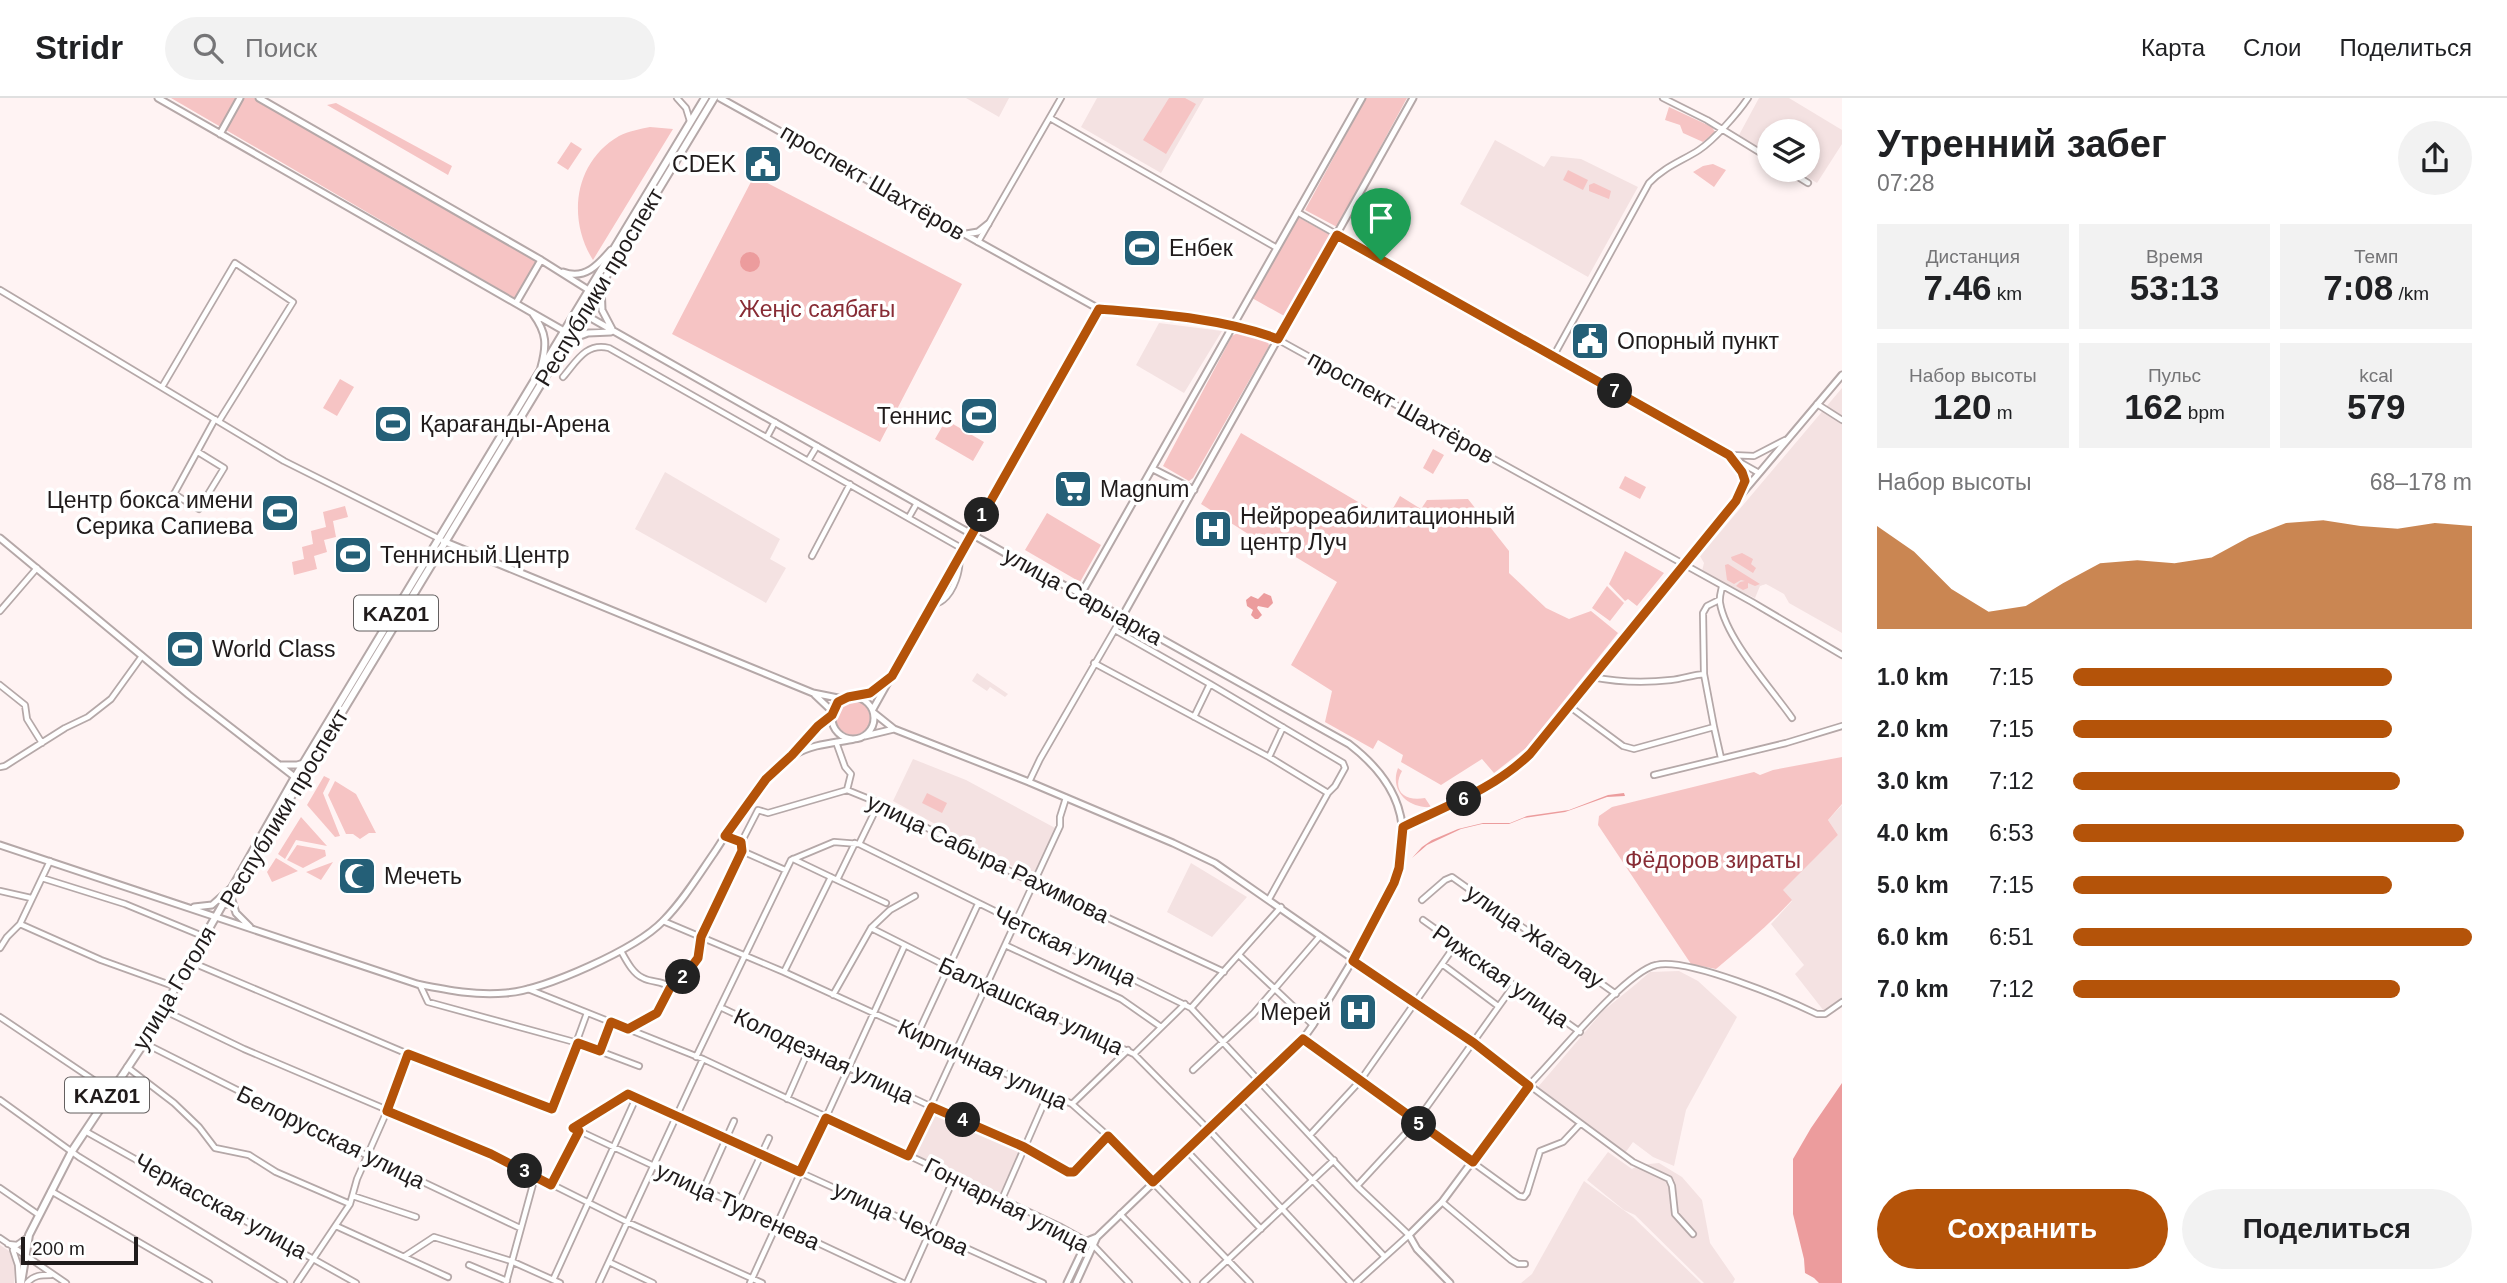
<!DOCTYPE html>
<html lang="ru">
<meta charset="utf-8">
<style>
body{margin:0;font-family:Helvetica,sans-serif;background:#f2f2f2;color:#202124;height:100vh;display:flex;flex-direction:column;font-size:26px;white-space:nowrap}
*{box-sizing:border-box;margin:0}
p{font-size:23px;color:#757577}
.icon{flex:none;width:38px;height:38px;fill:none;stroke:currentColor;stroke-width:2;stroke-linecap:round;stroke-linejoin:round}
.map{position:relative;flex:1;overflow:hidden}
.drawer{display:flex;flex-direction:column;background:#fff;width:665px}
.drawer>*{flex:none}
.buttons{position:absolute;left:1757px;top:21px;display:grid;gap:14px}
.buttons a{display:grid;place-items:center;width:63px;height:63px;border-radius:50%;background:#fff;box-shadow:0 4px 10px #0003;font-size:35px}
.scale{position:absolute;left:21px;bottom:18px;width:117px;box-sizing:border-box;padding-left:7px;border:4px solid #201b1b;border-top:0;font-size:19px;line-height:24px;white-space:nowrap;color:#201b1b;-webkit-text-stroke:5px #fff;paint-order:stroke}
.pin{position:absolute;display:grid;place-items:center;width:60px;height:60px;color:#fff;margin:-72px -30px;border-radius:50% 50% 50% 0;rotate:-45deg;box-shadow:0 0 7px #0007}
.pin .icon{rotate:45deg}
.km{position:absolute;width:35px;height:35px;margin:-18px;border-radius:50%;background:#222;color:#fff;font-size:19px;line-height:35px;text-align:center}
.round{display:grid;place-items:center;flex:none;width:74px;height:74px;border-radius:37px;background:#f2f2f2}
.summary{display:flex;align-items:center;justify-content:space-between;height:119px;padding:0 35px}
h1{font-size:38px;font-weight:600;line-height:52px}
.metrics{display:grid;grid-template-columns:repeat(3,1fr);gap:10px;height:119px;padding:7px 35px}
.metrics div{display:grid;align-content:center;border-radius:0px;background:#f2f2f2;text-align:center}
.metrics b{font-size:35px;font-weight:600}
.metrics small{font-size:19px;font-weight:400}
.metrics p{font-size:19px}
.chart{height:196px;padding:14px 35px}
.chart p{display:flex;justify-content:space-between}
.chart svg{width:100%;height:126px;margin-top:7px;fill:#b45309;opacity:.7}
.primary-button{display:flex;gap:14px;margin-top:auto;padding:14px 35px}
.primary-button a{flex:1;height:80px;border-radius:42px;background:#b45309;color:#fff;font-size:28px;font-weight:600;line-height:80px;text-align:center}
.primary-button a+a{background:#f2f2f2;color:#202124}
ul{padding:0 35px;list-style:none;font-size:23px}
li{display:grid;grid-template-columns:112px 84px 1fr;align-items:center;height:52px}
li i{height:18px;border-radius:9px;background:#b45309}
header{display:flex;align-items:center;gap:42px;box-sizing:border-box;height:98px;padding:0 35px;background:#fff;border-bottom:2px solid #e0e0e0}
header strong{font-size:33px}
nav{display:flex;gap:38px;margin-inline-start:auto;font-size:24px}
.search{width:490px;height:63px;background:#f2f2f2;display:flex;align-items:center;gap:18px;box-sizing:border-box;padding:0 24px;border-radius:38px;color:#757577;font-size:26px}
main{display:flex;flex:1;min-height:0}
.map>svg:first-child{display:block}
.built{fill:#f4e2e2}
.green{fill:#f6c4c4}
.water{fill:#ec9c9d}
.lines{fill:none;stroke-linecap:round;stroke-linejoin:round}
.minor-casing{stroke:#b5a8a8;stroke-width:8}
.major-casing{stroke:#b5a8a8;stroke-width:9}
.highway-casing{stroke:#b5a8a8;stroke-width:10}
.minor{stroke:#fff;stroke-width:4.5}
.major{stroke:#fff;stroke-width:5}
.highway{stroke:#fff;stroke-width:6}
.route-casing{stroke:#fff;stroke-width:14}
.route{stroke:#b45309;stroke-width:9}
.labels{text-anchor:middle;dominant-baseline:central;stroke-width:7;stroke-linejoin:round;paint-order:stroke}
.shield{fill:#fff;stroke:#635f5f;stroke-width:2}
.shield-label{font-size:21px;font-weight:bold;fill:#201b1b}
.poi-label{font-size:23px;fill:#201b1b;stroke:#fff;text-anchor:start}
.street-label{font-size:23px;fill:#201b1b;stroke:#fff}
.park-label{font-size:23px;fill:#882c35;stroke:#fff}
</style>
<header>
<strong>Stridr</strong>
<div class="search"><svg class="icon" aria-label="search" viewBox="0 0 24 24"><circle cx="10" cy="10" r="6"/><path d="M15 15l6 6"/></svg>Поиск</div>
<nav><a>Карта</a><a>Слои</a><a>Поделиться</a></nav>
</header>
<main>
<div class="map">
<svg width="1842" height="1185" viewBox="0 0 1842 1185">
<rect width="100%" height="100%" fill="#fff3f3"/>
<!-- built -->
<path class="built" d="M966 0H1009L999 19Z
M1097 0H1204L1161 75 1081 29Z
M1759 0H1789L1842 32V46L1817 85 1796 72H1808V33H1769V56L1739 37Z
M1495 42 1544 69 1551 58 1581 61 1638 89 1588 179 1460 106Z
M1159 225 1222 233 1184 295 1136 267Z
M1842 290V535L1789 505 1784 496 1766 486 1760 488 1755 500 1727 487 1702 473 1704 465 1700 458Z
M665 374 780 441 770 461 786 470 766 505 635 431Z
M977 575 1008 596 1005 599 990 589 987 593 972 583Z
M913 661 966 682 1057 731 1032 779 893 703Z
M1842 707V900L1824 913 1795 876 1804 867 1771 826 1792 803 1782 792 1838 737 1828 722Z
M1191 765 1247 799 1212 839 1167 814Z
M1679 873 1698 883 1737 919 1686 1012 1674 1068 1653 1059 1633 1044 1625 1055 1538 989 1603 913 1636 886 1650 874Z
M1352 903 1369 916 1363 924 1346 912Z
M934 1014 1021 1054 1001 1097 915 1057Z
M1608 1054 1632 1071 1639 1067 1659 1065 1682 1079 1702 1102 1710 1145 1735 1181 1733 1185H1704L1635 1117 1624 1112 1587 1082Z
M1584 1083 1633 1119 1701 1185H1521L1532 1176Z
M0 1147 15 1157 14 1185H0Z"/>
<!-- green -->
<path class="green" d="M171 0H254L539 164 516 201Z
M1169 0H1185L1196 6 1166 56 1143 42Z
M1366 0H1407L1337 129 1305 112Z
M336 5 452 68 448 77 327 7Z
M1669 9 1712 29 1715 34 1703 44 1683 35 1680 27 1665 22Z
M650 29 673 31 593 162C567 121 574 64 619 38 629 33 640 31 650 29Z
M571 44 582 51 568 72 557 65Z
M1713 66 1726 72 1714 89 1693 74 1703 68Z
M1568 72 1588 82 1583 92 1563 82Z
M754 78 962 186 880 344 672 236Z
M1594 85 1611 93 1609 101 1589 93V87Z
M1298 119 1332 138 1286 219 1252 200Z
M1239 234 1268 243 1269 248 1193 380 1189 383 1163 368 1232 238Z
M340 281 354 289 337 318 323 310Z
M946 322 984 344 973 363 935 341Z
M1241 335 1387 421 1400 398 1421 411 1427 402 1468 401 1509 453V475L1546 510 1569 521 1591 513 1618 535 1526 650 1494 675 1482 661 1441 687 1401 664 1403 657 1378 642 1373 651 1325 624 1332 593 1291 567 1337 484 1256 435 1253 439 1201 406Z
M1433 351 1444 357 1433 376 1423 370Z
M1625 378 1646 389 1640 401 1619 390Z
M345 408 348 419 333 423 336 439 324 442 327 454 314 458 317 471 294 477 292 464 304 461 302 449 313 446 311 433 326 429 323 414Z
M1047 415 1101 447 1080 484 1025 452Z
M1625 453 1664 475 1637 508 1628 501 1625 503 1609 486Z
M1742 455 1753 461 1751 466 1756 470 1753 475 1732 462 1731 459Z
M1728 466 1760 486 1755 488 1748 485V490L1743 492 1736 488 1740 484 1745 483 1741 482 1734 486 1727 482 1725 467Z
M1607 488 1624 505 1610 523 1592 510Z
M836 620a17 17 0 1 1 34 0a17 17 0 1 1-34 0Z
M1842 659V706L1828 722 1838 737 1783 792 1792 802C1769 827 1742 849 1716 871L1691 866 1598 727 1599 718 1612 709 1754 674 1760 677 1773 672Z
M1398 670 1402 673C1391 693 1405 704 1425 700L1431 709C1409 711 1389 693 1398 670Z
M324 678 330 681 323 695 340 738 335 739 307 707Z
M335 683 356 696 376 735H369L360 741 353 736H346L328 697Z
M927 695 947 705 942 715 922 705Z
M301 719 327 748 296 742 285 761 278 756Z
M297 747 325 752 326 758 303 770 287 762Z
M276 760 298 773 272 784 267 774Z
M333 764 321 782 306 774Z"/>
<!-- water -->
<path class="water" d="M740 164a10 10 0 1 1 20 0a10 10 0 1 1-20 0Z
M1264 495 1271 498 1273 505 1268 510 1258 508 1257 510 1262 517 1258 521H1255L1251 517 1253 512 1247 508 1246 502 1251 498 1258 501Z
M1624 695 1625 698 1607 699 1565 714 1524 720 1509 726H1482L1461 731 1427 747 1412 760 1422 749 1432 742 1458 731 1483 725H1510L1527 718 1569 712 1608 697Z
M1842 985V1185H1819L1814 1180 1805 1175 1804 1161 1793 1116V1061L1811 1030Z"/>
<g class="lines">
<defs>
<path id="minor" d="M677 0 686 10 690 23
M1663 0 1707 22 1769 60
M1050 20 1277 150
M1787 72 1808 85
M1297 114 1759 375
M978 144 1061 0
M0 192 284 363 438 440
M1277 241 1752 504 1842 557
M1553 259 1649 85C1664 69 1682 63 1699 52 1714 42 1738 15 1748 0
M563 279C576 264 586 244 609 250L963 451
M162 289 235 165 293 204 219 323
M1817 306 1842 322
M767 339 775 324
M198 354 224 370 199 411 174 396 215 321
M1731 357 1754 358 1785 342
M1731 361 1744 380 1740 396
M808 363 817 348
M909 419 917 405
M812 458 850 386
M1722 489C1721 494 1719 499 1720 505 1726 541 1771 590 1792 620
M932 507C936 505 940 505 943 502 954 493 961 472 959 459
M0 513 37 470
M1115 532 1210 586 1194 619
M1094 565 1269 659 1328 695 1269 801
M1592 579C1617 584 1645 585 1671 582 1682 581 1692 577 1704 576L1703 515 1707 508 1719 502
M1210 586 1343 665 1345 670 1335 688 1328 695
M0 587 25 607 27 621 42 645
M1569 608 1623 648 1634 651 1714 629 1704 576
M1714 629 1721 660
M836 644 845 669 851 676 847 692
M1269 659 1283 629
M0 669 5 668 65 630 88 619 111 601 142 558
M1654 677 1786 645 1842 628
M1029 684 1040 661 1122 519
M725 738 742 743 758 712 768 715 847 692 879 705 1033 785 1224 874
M859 746 879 705
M742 753 785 772
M793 761 837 782 855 745
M42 780 125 806 205 839
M837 782 886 805
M0 793 31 800
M1422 802 1445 782 1452 779 1616 896
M1423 822 1580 934
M663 823 784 874 1072 1006 1108 1038 1250 1185
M20 826 101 862 176 889
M871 830 986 888 1134 956 1208 1031 1351 1185
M1005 847 1121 901 1161 929
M0 850 7 839 20 826 50 763
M621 853C626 862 633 876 643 880 652 885 663 882 670 890L657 915 629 931
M1240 858 1313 927
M191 864 408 956 552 1011 587 915
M1442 866 1498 908
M784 874 831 779
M420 887 428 904 578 945 639 968
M670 890 680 884 698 860 701 839 742 753 741 744
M528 891 703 961 1059 1128 1093 1147 1129 1185
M833 897 871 830 890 812 915 798
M720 909 932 1009 1024 1049 1068 1074H1074L1108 1038
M1191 910 1281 809
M163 912 244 951 491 1056 627 1124 762 1185
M0 919 110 993
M918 935 978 806
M1303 941 1519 1098 1524 1099 1527 1095 1540 1053 1563 1044 1580 1026
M144 945 368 1058 520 1130
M600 953 611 924
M1134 956 1185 906
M696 959 791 762 834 744 859 746 1191 910 1357 1088 1409 1137 1356 1185
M127 969 174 1005 199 1029 215 1050 249 1057 276 1074 350 1106
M1193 972 1253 916 1320 838
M787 1001 809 951
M0 1002 79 1059 284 1185
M1238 1003 1384 1158
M1072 1006 1128 952
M573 1030 628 996 1043 1185
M573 1030 903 1185
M85 1033 356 1185
M1310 1037 1360 983 1456 846
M1186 1052 1261 1131
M908 1057 1060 728V719L1066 700
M551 1087 579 1033
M1357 1088 1416 1024 1514 887
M0 1090 39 1117
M703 1092 734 1023
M51 1093 209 1185
M353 1098 416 1119
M1002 1101 1048 996
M1442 1104 1511 1162 1518 1166H1525
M737 1108 769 1040
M1120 1116 1187 1185
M336 1128 448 1179
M1693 1136 1675 1116 1672 1088 1669 1081 1633 1064 1529 987C1555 961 1625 874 1656 867 1687 859 1786 901 1817 916H1825L1842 904
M0 1140 66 1185
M8 1146 17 1147 28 1139
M13 1152 18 1167 19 1184
M405 1158 434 1139 511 1163 560 1185
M609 1164 653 1185
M469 1167 507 1183
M553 1182 636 1000
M27 1185C34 1177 41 1177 51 1177
M297 1185 350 1106 357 1081 387 1013 408 956
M506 1185 535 1079
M599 1185 703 961
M750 1185 904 849
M907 1185 954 1080
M1203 1185 1334 1062"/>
<path id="major" d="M158 0 571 237
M259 0 541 162 595 196
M720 0 1099 211 1224 226 1256 233 1277 241
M220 36 240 0
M966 136 978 134 988 126
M563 174C585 182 598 167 611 152
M601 186 602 212 612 231
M516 205 541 162
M582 215 1033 471 1081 496 1349 646C1426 705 1409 765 1366 839 1349 869 1331 898 1313 927L1303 941 1097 1139 1076 1185
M533 216C547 235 547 247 541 269
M567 243 588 235 611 234
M1153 371 1194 392
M0 440 189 597 296 680
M443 443 813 595 843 601
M1081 496 1362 0
M1122 519 1413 0
M815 597 833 614
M860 598 870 595 887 582
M832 620a21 21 0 1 1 42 0a21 21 0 1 1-42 0Z
M873 611 1061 275 1099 211
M874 615 894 631 1029 684 1173 745 1215 765 1474 945 1529 987 1442 1104 1409 1137 1417 1151 1450 1185
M865 638 894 631
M794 655 818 628 832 617
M281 667H297L304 665
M1403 728C1448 707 1494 691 1530 656L1701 444 1842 277
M0 747 417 886C447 892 476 898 506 895 545 892 636 851 663 823 683 803 698 778 714 755 736 722 759 677 794 657 812 646 834 645 855 641
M231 799 236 815 250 829
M194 809 212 807 230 791
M1067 1185 1087 1143 1097 1139"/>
<path id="highway" d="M226 806 714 0
M21 1185 29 1137 72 1053 144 945 295 679 705 0"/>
</defs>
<!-- minor casing -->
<use href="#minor" class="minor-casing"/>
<!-- major casing -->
<use href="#major" class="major-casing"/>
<!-- highway casing -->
<use href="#highway" class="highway-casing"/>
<!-- minor -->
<use href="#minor" class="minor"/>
<!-- major -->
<use href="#major" class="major"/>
<!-- highway -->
<use href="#highway" class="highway"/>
</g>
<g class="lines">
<defs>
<path id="route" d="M1337 137 1729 357 1742 374 1745 383 1736 403 1530 656C1494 691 1448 707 1403 729L1399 770 1394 785 1353 863 1474 945 1529 988 1473 1064 1303 941 1153 1084 1108 1038 1074 1074H1068L1024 1049 932 1009 908 1058 826 1020 800 1074 628 996 573 1030 579 1033 551 1087 491 1056 387 1013 408 956 552 1011 578 945 600 953 611 924 628 931 657 915 670 890 680 884 698 860 701 839 742 753 741 744 725 738 766 681 792 657 818 628 832 617 838 604 848 599 870 595 892 578 1099 211C1158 216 1222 220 1278 241Z"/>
</defs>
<!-- route casing -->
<use href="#route" class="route-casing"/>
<!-- route -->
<use href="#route" class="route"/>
</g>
<!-- icons -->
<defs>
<symbol id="civic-square" viewBox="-11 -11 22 22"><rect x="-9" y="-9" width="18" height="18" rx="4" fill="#245f77" stroke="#fff"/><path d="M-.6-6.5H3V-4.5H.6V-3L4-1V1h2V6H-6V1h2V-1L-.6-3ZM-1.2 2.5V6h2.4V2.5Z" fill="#fff"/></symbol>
<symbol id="stadium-square" viewBox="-11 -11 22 22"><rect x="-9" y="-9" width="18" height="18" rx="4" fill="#245f77" stroke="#fff"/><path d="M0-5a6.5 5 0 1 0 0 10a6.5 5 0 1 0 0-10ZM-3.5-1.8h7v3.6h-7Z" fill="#fff"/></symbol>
<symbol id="supermarket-square" viewBox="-11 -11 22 22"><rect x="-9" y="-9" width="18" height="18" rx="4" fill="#245f77" stroke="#fff"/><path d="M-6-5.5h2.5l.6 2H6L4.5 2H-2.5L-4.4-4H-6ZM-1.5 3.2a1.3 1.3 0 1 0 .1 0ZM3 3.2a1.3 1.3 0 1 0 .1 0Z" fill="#fff"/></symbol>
<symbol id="hospital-square" viewBox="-11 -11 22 22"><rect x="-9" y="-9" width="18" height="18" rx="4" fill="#245f77" stroke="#fff"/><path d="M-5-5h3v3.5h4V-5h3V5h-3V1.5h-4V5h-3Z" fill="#fff"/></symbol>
<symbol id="mosque-square" viewBox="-11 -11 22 22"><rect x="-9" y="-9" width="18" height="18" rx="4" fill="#245f77" stroke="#fff"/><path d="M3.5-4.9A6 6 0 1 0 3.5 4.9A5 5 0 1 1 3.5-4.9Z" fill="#fff"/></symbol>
</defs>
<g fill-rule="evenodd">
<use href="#civic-square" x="741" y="44" width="44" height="44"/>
<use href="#stadium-square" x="1120" y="128" width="44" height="44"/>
<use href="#civic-square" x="1568" y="221" width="44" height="44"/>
<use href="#stadium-square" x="957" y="296" width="44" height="44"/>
<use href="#stadium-square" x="371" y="304" width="44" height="44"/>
<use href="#supermarket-square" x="1051" y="369" width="44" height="44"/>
<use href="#stadium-square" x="258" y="393" width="44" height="44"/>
<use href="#hospital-square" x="1191" y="409" width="44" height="44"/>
<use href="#stadium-square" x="331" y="435" width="44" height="44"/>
<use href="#stadium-square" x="163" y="529" width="44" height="44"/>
<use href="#mosque-square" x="335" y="756" width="44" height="44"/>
<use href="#hospital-square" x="1336" y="892" width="44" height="44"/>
</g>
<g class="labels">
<!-- shield labels -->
<g class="shield">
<rect x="354" y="497.5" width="84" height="35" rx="5"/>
<rect x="65" y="979.5" width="84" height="35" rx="5"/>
</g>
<g class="shield-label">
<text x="396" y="515">KАZ01</text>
<text x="107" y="997">KАZ01</text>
</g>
<!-- poi labels -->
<g class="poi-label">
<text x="736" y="66" text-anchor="end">CDEK</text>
<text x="1169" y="150">Енбек</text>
<text x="1617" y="243">Опорный пункт</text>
<text x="952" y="318" text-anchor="end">Теннис</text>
<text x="420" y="326">Қарағанды-Арена</text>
<text x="1100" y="391">Magnum</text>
<text x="253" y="402" text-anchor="end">Центр бокса имени<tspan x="253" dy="26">Серика Сапиева</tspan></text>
<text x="1240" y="418">Нейрореабилитационный<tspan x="1240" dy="26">центр Луч</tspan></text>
<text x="380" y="457">Теннисный Центр</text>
<text x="212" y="551">World Class</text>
<text x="384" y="778">Мечеть</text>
<text x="1331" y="914" text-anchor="end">Мерей</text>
</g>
<!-- street labels -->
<g class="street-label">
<text transform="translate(873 84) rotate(30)">проспект Шахтёров</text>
<text transform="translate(599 189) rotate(-59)">Республики проспект</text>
<text transform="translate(1401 309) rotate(29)">проспект Шахтёров</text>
<text transform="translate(1083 498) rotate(29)">улица Сарыарка</text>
<text transform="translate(284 710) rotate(-59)">Республики проспект</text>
<text transform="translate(988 760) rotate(26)">улица Сабыра Рахимова</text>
<text transform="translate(1535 838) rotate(35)">улица Жагалау</text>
<text transform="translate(1065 848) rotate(26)">Четская улица</text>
<text transform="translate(1501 878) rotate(35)">Рижская улица</text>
<text transform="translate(174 890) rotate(-59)">улица Гоголя</text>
<text transform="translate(1031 908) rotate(25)">Балхашская улица</text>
<text transform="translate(824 958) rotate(25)">Колодезная улица</text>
<text transform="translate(983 966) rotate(25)">Кирпичная улица</text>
<text transform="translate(331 1039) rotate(26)">Белорусская улица</text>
<text transform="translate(1007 1107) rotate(27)">Гончарная улица</text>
<text transform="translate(221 1108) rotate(29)">Черкасская улица</text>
<text transform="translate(738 1108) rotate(25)">улица Тургенева</text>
<text transform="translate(901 1120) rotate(25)">улица Чехова</text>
</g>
<!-- park labels -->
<g class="park-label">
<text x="817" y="211">Жеңіс саябағы</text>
<text x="1713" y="762">Фёдоров зираты</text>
</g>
</g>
</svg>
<div class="buttons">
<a><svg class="icon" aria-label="layers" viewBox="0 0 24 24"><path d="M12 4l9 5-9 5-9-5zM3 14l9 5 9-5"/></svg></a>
</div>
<div class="scale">200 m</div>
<div class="pin" style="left:1381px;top:162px;background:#1e9e55"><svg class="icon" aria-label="arrive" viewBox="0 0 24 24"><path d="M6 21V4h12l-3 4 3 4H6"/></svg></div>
<b class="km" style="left:982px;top:417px">1</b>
<b class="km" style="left:683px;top:879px">2</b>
<b class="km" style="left:525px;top:1073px">3</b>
<b class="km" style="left:963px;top:1022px">4</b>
<b class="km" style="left:1419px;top:1026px">5</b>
<b class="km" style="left:1464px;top:701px">6</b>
<b class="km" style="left:1615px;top:293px">7</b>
</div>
<section class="drawer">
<div class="summary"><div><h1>Утренний забег</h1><p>07:28</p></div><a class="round"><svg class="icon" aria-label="share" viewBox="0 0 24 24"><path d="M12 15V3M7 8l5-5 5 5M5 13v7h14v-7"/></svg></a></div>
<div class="metrics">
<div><p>Дистанция</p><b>7.46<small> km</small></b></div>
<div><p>Время</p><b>53:13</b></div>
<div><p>Темп</p><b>7:08<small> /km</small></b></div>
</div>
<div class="metrics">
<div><p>Набор высоты</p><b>120<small> m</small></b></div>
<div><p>Пульс</p><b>162<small> bpm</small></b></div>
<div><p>kcal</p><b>579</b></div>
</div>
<div class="chart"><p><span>Набор высоты</span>68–178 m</p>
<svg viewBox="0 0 160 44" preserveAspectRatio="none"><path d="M0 44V8L10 17L20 30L30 38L40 36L50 28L60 21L70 20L80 21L90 19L100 12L110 7L120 6L130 8L140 9L150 7L160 8V44z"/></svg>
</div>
<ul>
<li><b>1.0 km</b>7:15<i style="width:80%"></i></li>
<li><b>2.0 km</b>7:15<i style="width:80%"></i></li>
<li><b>3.0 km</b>7:12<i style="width:82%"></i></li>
<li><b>4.0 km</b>6:53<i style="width:98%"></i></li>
<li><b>5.0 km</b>7:15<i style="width:80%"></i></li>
<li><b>6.0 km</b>6:51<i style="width:100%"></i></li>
<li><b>7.0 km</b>7:12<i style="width:82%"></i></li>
</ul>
<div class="primary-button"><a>Сохранить</a><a>Поделиться</a></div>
</section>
</main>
